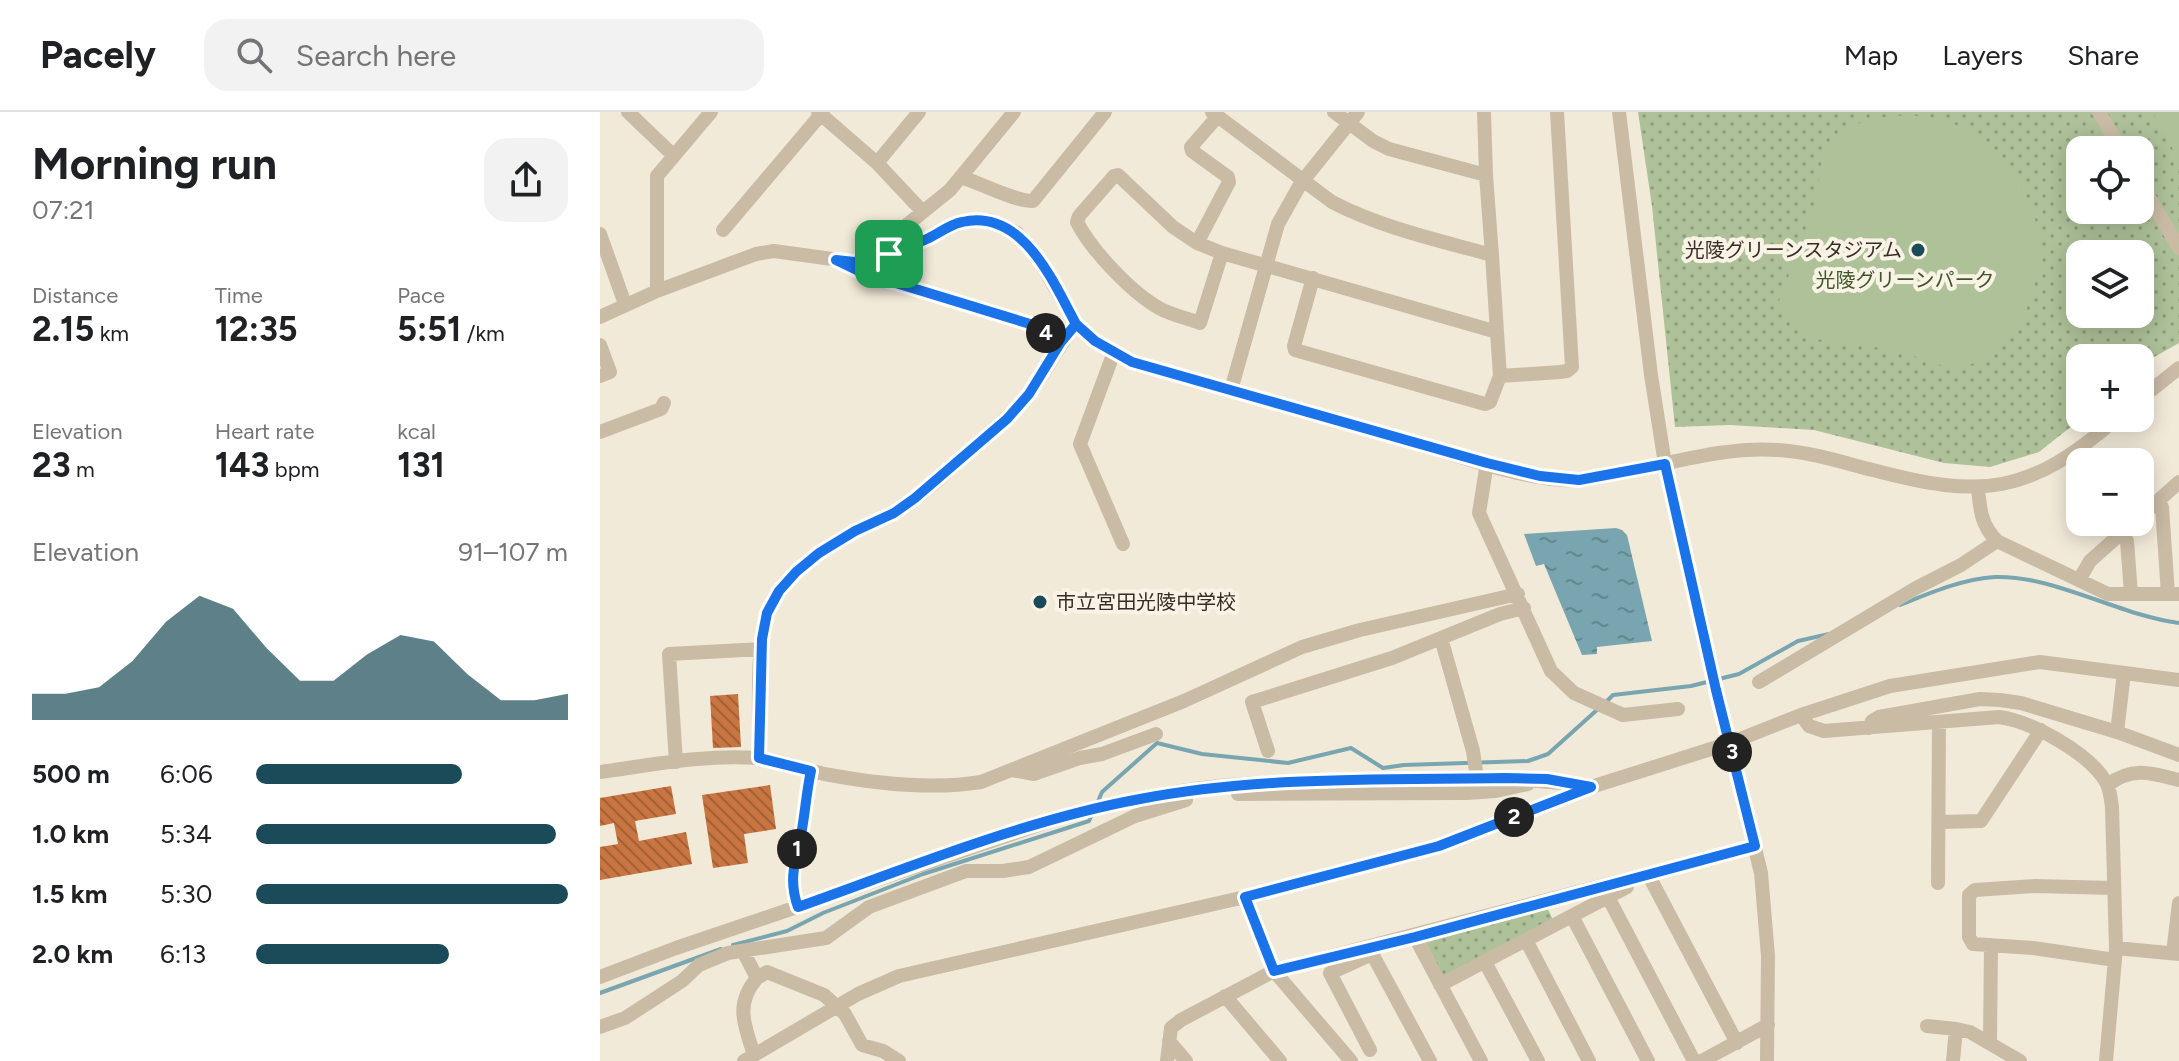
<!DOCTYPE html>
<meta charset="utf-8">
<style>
body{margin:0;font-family:Figtree,"Noto Sans JP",sans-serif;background:#f2f2f2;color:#202124;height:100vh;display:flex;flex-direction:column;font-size:30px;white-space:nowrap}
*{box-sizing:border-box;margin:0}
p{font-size:26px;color:#757577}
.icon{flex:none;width:44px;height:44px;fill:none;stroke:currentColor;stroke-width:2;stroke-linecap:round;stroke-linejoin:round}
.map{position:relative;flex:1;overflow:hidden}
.panel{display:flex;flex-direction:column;background:#fff;width:600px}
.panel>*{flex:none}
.tools{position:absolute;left:1466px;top:24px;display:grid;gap:16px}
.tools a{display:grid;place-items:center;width:88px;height:88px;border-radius:16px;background:#fff;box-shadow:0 4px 20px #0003;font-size:40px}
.pin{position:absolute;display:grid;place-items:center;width:68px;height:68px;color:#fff;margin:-34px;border-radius:16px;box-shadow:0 4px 12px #0006}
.km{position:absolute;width:40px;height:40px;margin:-20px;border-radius:50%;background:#222;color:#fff;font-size:22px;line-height:40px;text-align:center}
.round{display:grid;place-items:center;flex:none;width:84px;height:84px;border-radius:24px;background:#f2f2f2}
.head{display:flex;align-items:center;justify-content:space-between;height:136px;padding:0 32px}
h1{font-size:44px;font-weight:700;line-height:60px}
.figures{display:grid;grid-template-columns:repeat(3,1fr);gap:12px;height:136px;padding:8px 32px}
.figures div{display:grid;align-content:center}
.figures b{font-size:34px;font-weight:700}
.figures small{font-size:22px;font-weight:400}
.figures p{font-size:22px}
.chart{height:224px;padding:16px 32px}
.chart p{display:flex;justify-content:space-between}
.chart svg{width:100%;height:144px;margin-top:8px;fill:#1b4b58;opacity:.7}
ul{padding:0 32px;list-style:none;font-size:26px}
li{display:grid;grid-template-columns:128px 96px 1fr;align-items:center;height:60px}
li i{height:20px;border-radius:10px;background:#1b4b58}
header{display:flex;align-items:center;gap:48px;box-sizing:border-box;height:112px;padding:0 40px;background:#fff;border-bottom:2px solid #e0e0e0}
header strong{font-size:38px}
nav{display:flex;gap:44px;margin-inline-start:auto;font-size:28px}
.search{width:560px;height:72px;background:#f2f2f2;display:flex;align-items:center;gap:20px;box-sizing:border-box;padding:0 28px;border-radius:24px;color:#757577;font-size:30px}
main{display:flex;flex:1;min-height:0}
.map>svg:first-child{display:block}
.grass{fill:url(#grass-dots);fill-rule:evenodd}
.pitch{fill:#aec199}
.water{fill:url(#water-ripples)}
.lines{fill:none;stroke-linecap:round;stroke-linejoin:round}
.stream{stroke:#78a5af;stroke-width:4}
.building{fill:url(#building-back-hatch)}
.minor{stroke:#cabba5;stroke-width:14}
.route-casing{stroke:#fff;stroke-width:16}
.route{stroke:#1a73e8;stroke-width:10}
.poi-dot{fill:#1b4b58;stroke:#f9f3e6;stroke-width:3}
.labels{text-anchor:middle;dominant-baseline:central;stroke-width:8;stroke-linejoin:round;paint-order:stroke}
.poi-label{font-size:20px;fill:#362d27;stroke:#f9f3e6;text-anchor:end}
.park-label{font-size:20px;fill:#3f542a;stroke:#f9f3e6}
</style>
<header>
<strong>Pacely</strong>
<div class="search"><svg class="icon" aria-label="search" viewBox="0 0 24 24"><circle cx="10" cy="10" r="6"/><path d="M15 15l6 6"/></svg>Search here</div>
<nav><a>Map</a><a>Layers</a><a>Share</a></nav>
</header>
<main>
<section class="panel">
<div class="head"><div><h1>Morning run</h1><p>07:21</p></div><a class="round"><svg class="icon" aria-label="share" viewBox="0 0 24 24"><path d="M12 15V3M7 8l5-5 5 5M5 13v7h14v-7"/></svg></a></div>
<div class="figures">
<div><p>Distance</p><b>2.15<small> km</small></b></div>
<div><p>Time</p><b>12:35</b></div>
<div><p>Pace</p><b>5:51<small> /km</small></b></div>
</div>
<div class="figures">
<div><p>Elevation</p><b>23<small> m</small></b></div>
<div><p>Heart rate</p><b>143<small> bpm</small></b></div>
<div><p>kcal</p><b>131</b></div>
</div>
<div class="chart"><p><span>Elevation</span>91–107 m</p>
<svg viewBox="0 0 160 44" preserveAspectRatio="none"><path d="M0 44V36L10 36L20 34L30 26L40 14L50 6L60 10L70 22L80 32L90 32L100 24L110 18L120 20L130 30L140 38L150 38L160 36V44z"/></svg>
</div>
<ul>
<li><b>500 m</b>6:06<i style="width:66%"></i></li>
<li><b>1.0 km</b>5:34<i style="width:96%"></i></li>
<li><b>1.5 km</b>5:30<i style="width:100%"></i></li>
<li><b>2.0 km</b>6:13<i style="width:62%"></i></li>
</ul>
</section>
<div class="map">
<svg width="1579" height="949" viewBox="0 0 1579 949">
<defs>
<pattern id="grass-dots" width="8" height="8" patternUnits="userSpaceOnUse" patternTransform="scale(2)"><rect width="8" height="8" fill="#aec199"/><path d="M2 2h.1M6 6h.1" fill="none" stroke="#8e9d7d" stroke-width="1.8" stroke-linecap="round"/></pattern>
<pattern id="water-ripples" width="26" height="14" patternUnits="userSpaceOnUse" patternTransform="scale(2)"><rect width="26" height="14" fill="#78a5af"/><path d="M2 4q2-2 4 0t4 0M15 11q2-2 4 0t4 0" fill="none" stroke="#63878e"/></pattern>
<pattern id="building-back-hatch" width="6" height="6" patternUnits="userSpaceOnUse" patternTransform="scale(2)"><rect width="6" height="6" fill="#c87541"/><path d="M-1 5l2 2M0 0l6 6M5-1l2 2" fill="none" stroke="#a36036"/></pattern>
</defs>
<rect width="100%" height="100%" fill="#f2ead9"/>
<!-- grass -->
<path class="grass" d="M1038 0H1579V231L1540 253V246H1480L1482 306 1439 340 1390 355 1344 351 1214 318 1130 313 1075 315 1052 94ZM1480 38H1540V98H1480ZM1480 142H1540V202H1480Z
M947 795 953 808 843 864 825 829Z"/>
<!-- pitch -->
<path class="pitch" d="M1552 0H1579V48Z
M1310 3C1322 5 1336 5 1347 9 1403 31 1446 93 1439 154 1437 168 1431 183 1427 196 1417 225 1394 249 1363 254 1339 258 1320 244 1298 239 1266 233 1233 230 1201 225L1179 189C1191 156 1206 123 1215 90 1218 78 1218 65 1221 53 1231 10 1274 5 1310 3Z"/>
<!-- water -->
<path class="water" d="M1016 416 1022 418 1027 423 1052 529 997 535V542L982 543 944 452 936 454 924 422Z"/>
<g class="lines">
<!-- stream -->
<path class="stream" d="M1300 493C1330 481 1362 467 1395 465 1454 463 1518 503 1579 511
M1004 592 1013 583 1091 574 1139 562 1198 529 1229 522
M497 692 502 680 557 631 602 642 688 651 751 636 783 656 804 653 928 649 948 642 998 597
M133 833 187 819 223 801 323 762 489 709 493 700
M0 881 121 837"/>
</g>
<!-- building -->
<path class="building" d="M138 582 141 635 113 636 110 584Z
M170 673 176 717 144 722 148 751 113 756 102 683Z
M71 674 76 702 35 709 39 729 86 720 92 752 0 768V735L18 732 14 711 0 714V686Z"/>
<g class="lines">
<!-- minor -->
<path class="minor" d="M28 0 74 44
M218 0 277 51 323 100
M612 0 732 90C782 116 838 128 892 143L897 220
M734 0 773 29 789 37 886 63 892 143
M884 0 886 63
M1019 0 1051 263 1065 352 1116 578 1161 761 1168 844 1167 949
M1499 0 1521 38
M277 51 319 0
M361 65C380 71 417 90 433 89L505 0
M1540 70 1579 136
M123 118 223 0
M0 122 25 192
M597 131 629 70 628 65 592 39 591 35 618 4
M622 141 600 211C587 206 571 203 559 196 531 180 491 138 477 110L479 104 514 64 518 63 573 115 597 131 622 141 897 220 900 264 890 290 885 292 695 238 694 234 713 166
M289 142 303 116 350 78 414 0
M243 152 263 161 430 212 461 230
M57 179V64L111 0
M0 205 57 179 156 142 174 139 254 150 289 142 325 128 361 110 388 108 417 121 439 148 476 212 495 229 532 250C625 277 718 303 811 330 855 342 918 366 963 368 984 369 1003 364 1023 360 1073 351 1127 334 1178 338 1210 340 1241 350 1273 358 1382 387 1429 383 1517 306
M0 233 10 260 0 264
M514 240 480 332 523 432
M900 264 960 260 967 259 972 255 957 0
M631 278 678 112 701 71 758 0
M1540 287 1579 256
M0 320 61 297 64 291
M887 351 879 401 951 559 974 581 1023 603 1078 597
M1378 376C1380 398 1381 413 1397 429L1508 482H1579
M1562 395 1568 482
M1540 405 1579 370
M1527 429 1531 482
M1479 468 1490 449 1534 410
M841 526 873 639 877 666
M1524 561 1517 620 1579 643
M1159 570 1316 476 1361 453 1397 429
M1201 603 1209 614 1224 619 1399 605C1431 609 1489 641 1506 670 1510 677 1511 687 1512 695L1516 836 1506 949
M1269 616 1272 609 1279 605 1380 587 1400 588 1421 591 1517 620
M668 639 652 590 792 546 900 502 924 496
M159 646C160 610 155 531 168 500 183 463 222 437 256 419 269 412 283 408 295 401 322 384 347 360 370 338 390 320 411 304 428 283 446 261 457 235 476 212
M76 650 69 542 162 537
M412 658 434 662 480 646 502 642 556 622
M0 660C51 653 106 642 158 646 182 648 206 659 230 663 279 672 332 678 381 670L584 589 702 535 760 518 918 482
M1508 673C1532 654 1552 661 1579 668
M638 682 867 681 896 679 928 672
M1340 710 1381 709 1441 618
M1049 764 1137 931
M1338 771 1339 610
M1514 776 1435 774 1375 778 1369 783V825L1373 832 1433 836 1515 848
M645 785 674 859 751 949
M1008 785 1094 949
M198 795C188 768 197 749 201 721 204 700 207 679 211 659
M972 804 1048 949
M815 825 881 949
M926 828 989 949
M769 836 830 949
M1516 836 1579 842
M143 839 157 866 167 860 224 883 245 902 262 933 283 939 299 949
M1573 841 1579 791
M885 850 938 949
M0 865 76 836 474 701C525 690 577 677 630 673 685 669 740 669 795 668 861 667 925 664 990 675
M840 873 1027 775
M625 884 680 949
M1327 914 1356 917
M0 915 25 906 82 869 99 853 128 841 226 826 269 795 366 759H403L429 755 535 704 586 688
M569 929 586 949
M1390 931 1391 833
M770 938 730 861 772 842
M154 943C145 914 134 893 157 866
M144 949 258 882 299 864 645 785 839 734 991 675 1130 631 1201 603 1290 574 1440 550 1579 568
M567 949 571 916 581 908 674 859 1155 734
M1102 949 1168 913
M1353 949 1356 917 1370 920 1420 949"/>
</g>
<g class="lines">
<defs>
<path id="route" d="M289 142C302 137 316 132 329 126 339 121 351 112 362 110 423 96 453 170 476 212L461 230 429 282 407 307 315 386 294 401 255 419 219 441 196 460 179 479 167 501 162 527 159 646 211 659C206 681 205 705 200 728 194 753 189 770 198 795 308 756 425 708 540 687 660 664 784 668 905 666L947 667 991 675 839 734 645 785 674 859 815 825 1155 734 1116 578 1065 352 979 368 940 364 887 351 532 250 495 229 476 212 461 230 430 212 263 161 236 148 254 150 289 142"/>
</defs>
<!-- route casing -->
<use href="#route" class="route-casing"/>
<!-- route -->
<use href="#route" class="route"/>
</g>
<!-- markers -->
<g class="poi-dot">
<circle cx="1318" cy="138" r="8"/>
<circle cx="440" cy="490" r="8"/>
</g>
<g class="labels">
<!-- poi labels -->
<g class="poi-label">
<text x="1302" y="138">光陵グリーンスタジアム</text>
<text x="456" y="490" text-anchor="start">市立宮田光陵中学校</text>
</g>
<!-- park labels -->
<g class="park-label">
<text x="1305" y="168">光陵グリーンパーク</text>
</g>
</g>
</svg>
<div class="tools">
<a><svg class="icon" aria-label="locate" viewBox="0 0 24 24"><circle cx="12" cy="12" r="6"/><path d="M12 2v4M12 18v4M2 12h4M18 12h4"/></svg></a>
<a><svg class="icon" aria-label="layers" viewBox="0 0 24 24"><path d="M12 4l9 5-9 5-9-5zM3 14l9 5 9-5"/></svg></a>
<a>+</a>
<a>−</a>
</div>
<div class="pin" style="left:289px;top:142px;background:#1e9e55"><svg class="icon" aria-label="arrive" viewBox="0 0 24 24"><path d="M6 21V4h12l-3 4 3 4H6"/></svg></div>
<b class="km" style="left:197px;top:737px">1</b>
<b class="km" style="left:914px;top:705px">2</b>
<b class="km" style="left:1132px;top:640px">3</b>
<b class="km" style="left:446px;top:221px">4</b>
</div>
</main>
